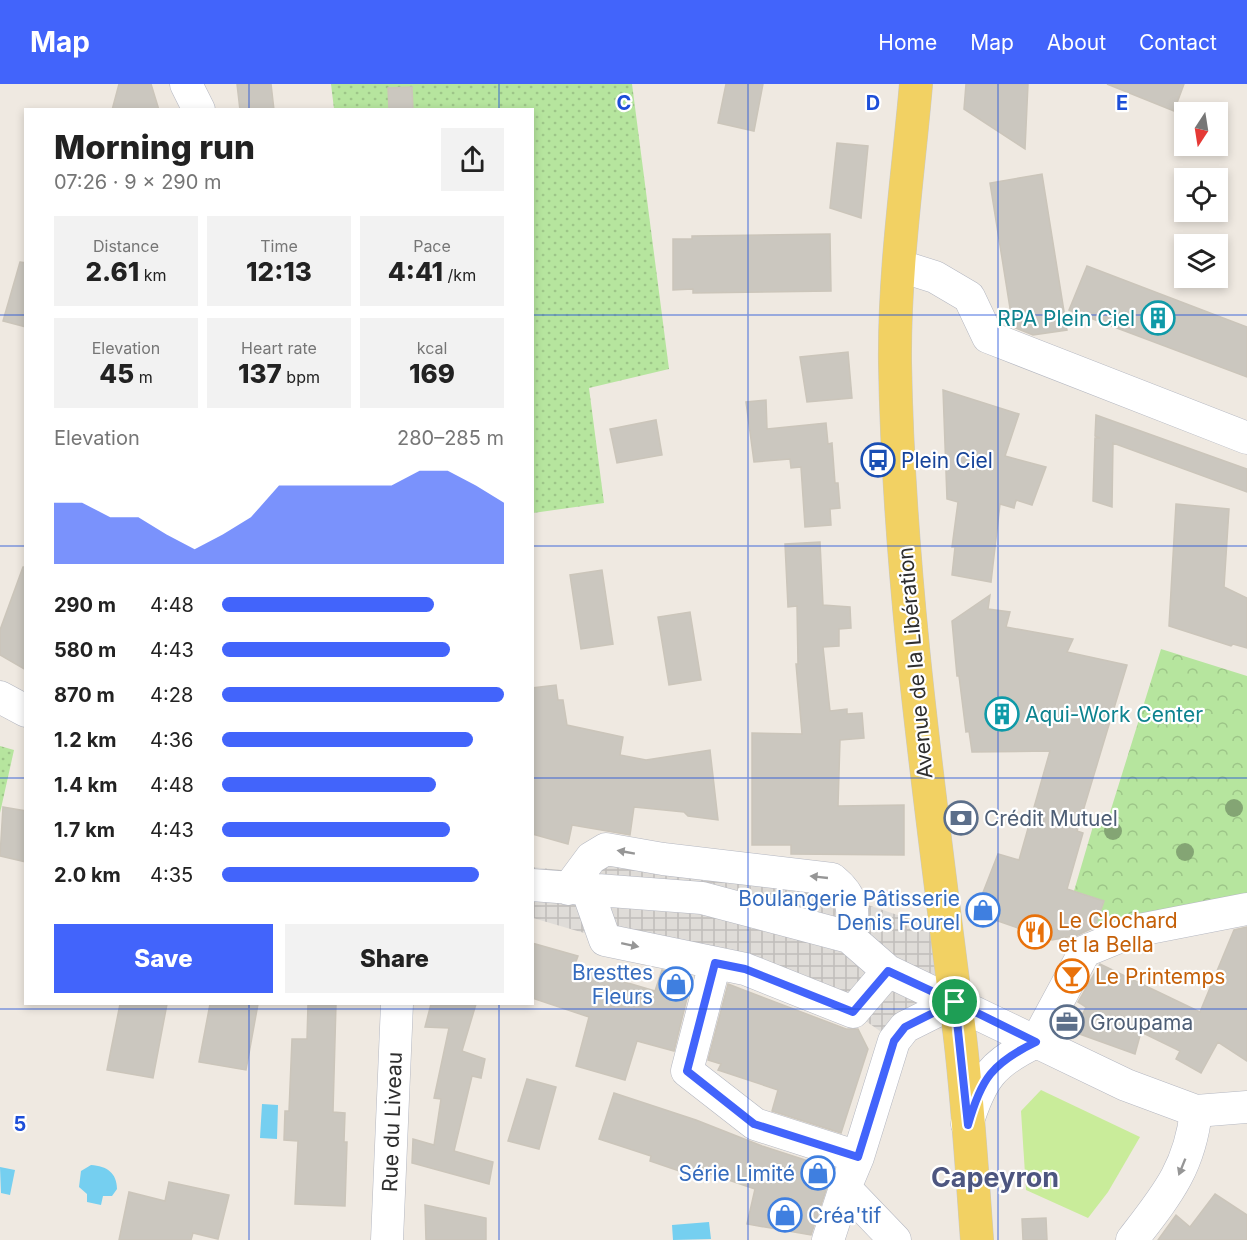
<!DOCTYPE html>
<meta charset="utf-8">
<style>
body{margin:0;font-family:Inter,sans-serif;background:#f2f2f2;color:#222;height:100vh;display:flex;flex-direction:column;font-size:22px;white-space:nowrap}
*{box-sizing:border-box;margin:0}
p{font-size:20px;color:#767676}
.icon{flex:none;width:33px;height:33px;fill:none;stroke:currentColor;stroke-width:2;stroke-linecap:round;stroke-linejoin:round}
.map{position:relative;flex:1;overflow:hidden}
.details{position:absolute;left:24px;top:24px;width:510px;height:897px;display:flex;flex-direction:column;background:#fff;border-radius:0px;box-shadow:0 3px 9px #0003}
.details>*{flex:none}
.needle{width:39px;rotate:192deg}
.buttons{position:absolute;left:1174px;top:18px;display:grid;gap:12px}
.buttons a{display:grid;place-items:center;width:54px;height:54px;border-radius:0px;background:#fff;box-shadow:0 3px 9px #0003;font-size:30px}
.pin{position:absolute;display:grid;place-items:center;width:51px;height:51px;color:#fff;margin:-26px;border:3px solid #fff;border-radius:50%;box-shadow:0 2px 6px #0007}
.round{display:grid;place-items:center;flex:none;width:63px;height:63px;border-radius:0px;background:#f2f2f2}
.summary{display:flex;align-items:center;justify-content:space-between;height:102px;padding:0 30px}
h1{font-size:33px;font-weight:800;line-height:45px}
.stats{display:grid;grid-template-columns:repeat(3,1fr);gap:9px;height:102px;padding:6px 30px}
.stats div{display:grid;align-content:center;border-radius:0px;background:#f2f2f2;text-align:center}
.stats b{font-size:26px;font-weight:800}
.stats small{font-size:16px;font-weight:400}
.stats p{font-size:16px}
.chart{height:168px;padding:12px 30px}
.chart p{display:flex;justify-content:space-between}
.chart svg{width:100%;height:108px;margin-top:6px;fill:#4264fb;opacity:.7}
.cta{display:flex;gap:12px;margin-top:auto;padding:12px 30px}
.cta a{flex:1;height:69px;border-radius:0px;background:#4264fb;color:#fff;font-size:24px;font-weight:800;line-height:69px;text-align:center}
.cta a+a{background:#f2f2f2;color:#222}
ul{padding:0 30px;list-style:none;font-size:20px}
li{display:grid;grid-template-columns:96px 72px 1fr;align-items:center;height:45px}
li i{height:15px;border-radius:8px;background:#4264fb}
header{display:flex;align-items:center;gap:36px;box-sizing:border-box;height:84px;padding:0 30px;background:#4264fb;color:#fff}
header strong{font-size:28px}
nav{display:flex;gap:33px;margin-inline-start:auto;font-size:21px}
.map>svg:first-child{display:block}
.park{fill:url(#park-crowns)}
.garden{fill:url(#garden-dots)}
.pitch{fill:#c9ec9a}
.plaza{fill:url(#plaza-grid)}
.water{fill:#75cff0}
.building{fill:#cbc7bf;stroke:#cbc5ba;stroke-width:1.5}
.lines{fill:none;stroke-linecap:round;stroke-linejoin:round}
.minor-casing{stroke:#b4b7c1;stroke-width:33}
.major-casing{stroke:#c9c9c9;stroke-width:34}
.minor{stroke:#fff;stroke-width:32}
.major{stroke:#f2d163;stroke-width:33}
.tree{fill:#84a574}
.oneway{fill:#969696}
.route-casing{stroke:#fff;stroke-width:12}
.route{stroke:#4264fb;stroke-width:8}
.grid{fill:none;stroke:#1d4ed8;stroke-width:1.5;stroke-opacity:0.55}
.labels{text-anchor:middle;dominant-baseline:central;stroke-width:4.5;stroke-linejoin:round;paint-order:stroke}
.culture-label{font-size:21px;fill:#0d838f;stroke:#fff;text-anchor:end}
.transit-label{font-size:21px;fill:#164399;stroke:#fff;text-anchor:start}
.street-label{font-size:21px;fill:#2e2e2e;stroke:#fff}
.service-label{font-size:21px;fill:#4e5e75;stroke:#fff;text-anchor:start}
.shop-label{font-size:21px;fill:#366cbe;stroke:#fff;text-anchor:end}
.food-label{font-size:21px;fill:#c56008;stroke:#fff;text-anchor:start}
.district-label{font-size:27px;font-weight:bold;fill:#4d5680;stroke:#fff}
.grid-label{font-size:20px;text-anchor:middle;font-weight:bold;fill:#1d4ed8;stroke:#fff;stroke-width:4.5;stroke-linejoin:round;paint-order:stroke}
</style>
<header>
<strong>Map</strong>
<nav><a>Home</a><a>Map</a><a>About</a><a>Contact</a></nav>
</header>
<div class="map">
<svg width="1247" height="1156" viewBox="0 0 1247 1156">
<defs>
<pattern id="park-crowns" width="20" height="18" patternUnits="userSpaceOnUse" patternTransform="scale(1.5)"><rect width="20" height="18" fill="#b6e59e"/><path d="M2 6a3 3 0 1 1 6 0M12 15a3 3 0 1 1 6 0" fill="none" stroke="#9dc588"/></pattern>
<pattern id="garden-dots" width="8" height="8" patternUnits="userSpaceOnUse" patternTransform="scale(1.5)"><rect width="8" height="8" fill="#b6e59e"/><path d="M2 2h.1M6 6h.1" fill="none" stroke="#9dc588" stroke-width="1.8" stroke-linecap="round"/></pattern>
<pattern id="plaza-grid" width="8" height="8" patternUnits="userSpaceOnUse" patternTransform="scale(1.5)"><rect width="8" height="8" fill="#dfdcd8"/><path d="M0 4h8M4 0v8" fill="none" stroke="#c0bdba"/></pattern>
</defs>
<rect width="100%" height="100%" fill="#efe9e1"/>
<!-- park -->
<path class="park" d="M1161 565 1247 592V815L1094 848 1104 817 1074 807 1096 732 1108 735Z"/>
<!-- garden -->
<path class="garden" d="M331 0H632L669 285 589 304 604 419 533 429 532 26 334 25Z
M0 662 14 666 0 729Z"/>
<!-- pitch -->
<path class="pitch" d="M1041 1006 1140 1053 1108 1108 1088 1134 1026 1106 1021 1027Z"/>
<!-- plaza -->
<path class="plaza" d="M591 774 770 788 945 847 955 918 894 957 853 928 533 834 532 783 580 788Z"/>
<!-- water -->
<path class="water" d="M262 1020 278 1021 277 1055 260 1054Z
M91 1081C107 1082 117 1089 117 1105L112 1112H103L101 1121 87 1118V1110L79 1103 81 1087Z
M0 1083 15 1086 10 1111 1 1109Z
M709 1138 711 1155 673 1156 672 1141Z"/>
<!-- building -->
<path class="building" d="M119 0H151L159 26H112Z
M237 0H271L274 26H240Z
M726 0H763L754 47 718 39Z
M966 0H1028L1025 65 964 25Z
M1107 0H1184L1174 27Z
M412 3 413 26H389L388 4Z
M837 59 868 62 861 134 830 124Z
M1042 90 1067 246 1033 251 1013 243 990 99Z
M830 150 831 207 693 209V205L673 206V155H692V152Z
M20 178 26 179V243L3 237Z
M1087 182 1247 243V293L1069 226Z
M848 268 852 314 807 318 800 273Z
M943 306 1019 330 1005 372 1046 383 1032 421 1016 416 1014 424 1000 420 991 498 952 491 955 463H952L958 418 947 415Z
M766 316 767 345 826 339 828 360 832 359 835 399H838L840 424 830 425 831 441 805 443 801 383 791 384 790 375 754 378 746 318Z
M1096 331 1247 385V408L1113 359 1112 423 1093 417 1095 354H1100L1095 352Z
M656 336 662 371 617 379 610 345Z
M1176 420 1229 425 1224 503 1247 514V564L1233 560 1231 562 1169 542Z
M820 458 823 521 850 523 851 544 839 545V562L823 563 830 627 847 625V630L862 629 864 654 840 656 838 722 904 721V771L791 770V761H752V649L802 650 796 580H798L797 522 788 523 785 460Z
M23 483H26V586L0 571V546Z
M602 486 613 560 581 565 570 491Z
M990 511 988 525 1010 528 1006 543 1073 555 1067 568 1127 581 1077 747 1083 749 1067 805 1104 817 1095 843 1078 851 1052 856 975 829 998 770 1019 776 1050 667 972 668 969 647 966 648 959 592H957L952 537Z
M690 528 701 596 669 601 658 533Z
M556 601 558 616H563L567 641 623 653 620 671 646 676 710 666 718 736 688 732 684 728 634 723 630 751 572 741 568 760 532 750V604Z
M3 723 26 727V778L0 772Z
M1247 843V977L1218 958 1201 989 1176 975 1180 967 1141 948 1135 970 1074 948 1086 923 1078 918 1100 880 1200 928 1234 846Z
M532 859 578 872 574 883 655 907 662 886 692 894 674 967 637 957 625 996 576 982 589 933 532 914Z
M728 900 846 945H858L868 965 841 1049 772 1027 778 1006 718 986 721 980 708 976Z
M120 920H167L153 994 107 986Z
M210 920H258L246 986 199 978Z
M308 920H336L333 1028 345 1029 344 1058H347L345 1122 295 1120 298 1057 284 1056 285 1027H289L292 955H307Z
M431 920H476L462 967 485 975 481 994 472 992 454 1067 493 1078 489 1100 412 1079 413 1055 434 1061 441 1015 434 1014 449 944 425 943Z
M527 995 556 1003 539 1065 508 1057Z
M614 1009 696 1036 762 1062 833 1085 811 1151 747 1140 755 1105 699 1086 697 1093 650 1077 651 1072 599 1055Z
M169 1098 229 1111 218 1155 193 1149 191 1156H119L129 1108 165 1117Z
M1215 1110 1247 1131V1156H1158L1176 1131 1190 1143Z
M425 1121 486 1134V1156H426Z
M1046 1134 1047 1156H1023L1022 1135Z"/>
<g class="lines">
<defs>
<path id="minor" d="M186 0 199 26
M900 182 935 193 969 213 988 253 1247 354
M0 613 26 627
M532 801 702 814 849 853 888 887 1126 1001 1196 1027 1247 1023
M568 805 591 774 606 765 663 775 832 795C853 812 856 827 849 853
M587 805 605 856 745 885 853 928 888 887
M715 879 687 987 755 1040 858 1073
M1036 958 1085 867 1134 847 1247 825
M967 1040C981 995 992 979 1036 958
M387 1156 397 920
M828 1156 845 1104
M895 1156 845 1104 858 1073 894 957 905 943 955 918
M1132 1156C1166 1112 1190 1084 1196 1027"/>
<path id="major" d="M916 0C908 92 894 186 895 279 899 506 932 728 960 953 968 1020 972 1088 977 1156"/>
</defs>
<!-- minor casing -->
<use href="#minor" class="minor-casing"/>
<!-- major casing -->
<use href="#major" class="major-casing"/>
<!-- minor -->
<use href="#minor" class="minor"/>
<!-- major -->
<use href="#major" class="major"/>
</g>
<!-- trees -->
<g class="tree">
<circle cx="1234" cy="724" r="9"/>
<circle cx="1113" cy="747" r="9"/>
<circle cx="1185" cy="768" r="9"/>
</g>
<!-- one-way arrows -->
<defs><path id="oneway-solid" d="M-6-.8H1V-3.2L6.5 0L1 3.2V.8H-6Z" transform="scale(1.5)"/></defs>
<g class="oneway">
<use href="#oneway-solid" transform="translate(626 768) rotate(-170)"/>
<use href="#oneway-solid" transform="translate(819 793) rotate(-174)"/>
<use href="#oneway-solid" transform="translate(630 861) rotate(12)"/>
<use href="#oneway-solid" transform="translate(1182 1083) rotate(112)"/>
</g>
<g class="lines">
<defs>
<path id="route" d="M955 918 888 887 853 928 745 885 715 879 687 987 754 1040 858 1073 894 957 905 943 955 918 1036 958C992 979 981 995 968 1041L955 918"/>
</defs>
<!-- route casing -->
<use href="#route" class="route-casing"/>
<!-- route -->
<use href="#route" class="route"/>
</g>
<!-- grid -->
<path class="grid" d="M249 0V26M499 0V26M748 0V1156M998 0V1156M0 231H26M532 231H1247M0 462H26M532 462H1247M0 694H26M532 694H1247M249 920V1156M499 920V1156M0 925H1247"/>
<!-- icons -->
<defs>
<symbol id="building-ring" viewBox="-11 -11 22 22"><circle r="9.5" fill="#fff" stroke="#0f9aa8" stroke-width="1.5"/><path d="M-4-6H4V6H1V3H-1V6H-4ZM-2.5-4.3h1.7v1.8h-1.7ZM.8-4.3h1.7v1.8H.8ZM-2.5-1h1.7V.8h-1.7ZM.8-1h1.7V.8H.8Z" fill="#0f9aa8"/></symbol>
<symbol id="bus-ring" viewBox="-11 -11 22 22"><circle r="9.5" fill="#fff" stroke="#1a4fb4" stroke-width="1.5"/><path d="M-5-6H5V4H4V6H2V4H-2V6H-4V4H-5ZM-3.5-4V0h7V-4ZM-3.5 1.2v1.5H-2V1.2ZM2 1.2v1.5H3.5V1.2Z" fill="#1a4fb4"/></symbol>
<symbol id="bank-ring" viewBox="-11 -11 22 22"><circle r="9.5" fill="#fff" stroke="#5c6f8a" stroke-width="1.5"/><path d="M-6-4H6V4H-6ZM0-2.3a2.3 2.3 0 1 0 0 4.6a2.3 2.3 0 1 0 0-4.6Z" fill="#5c6f8a"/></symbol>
<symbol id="shop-ring" viewBox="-11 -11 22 22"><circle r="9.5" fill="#fff" stroke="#3f7fe0" stroke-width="1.5"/><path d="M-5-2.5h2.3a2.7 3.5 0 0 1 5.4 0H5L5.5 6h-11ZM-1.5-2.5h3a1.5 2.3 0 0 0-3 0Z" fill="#3f7fe0"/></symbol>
<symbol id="restaurant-ring" viewBox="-11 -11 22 22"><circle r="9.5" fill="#fff" stroke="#e8710a" stroke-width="1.5"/><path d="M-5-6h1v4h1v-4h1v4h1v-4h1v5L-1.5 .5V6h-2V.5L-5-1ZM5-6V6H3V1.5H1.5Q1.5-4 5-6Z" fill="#e8710a"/></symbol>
<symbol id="bar-ring" viewBox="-11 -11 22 22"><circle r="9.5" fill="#fff" stroke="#e8710a" stroke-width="1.5"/><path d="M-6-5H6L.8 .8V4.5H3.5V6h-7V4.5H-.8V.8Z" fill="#e8710a"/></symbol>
<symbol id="office-ring" viewBox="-11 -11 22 22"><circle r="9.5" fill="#fff" stroke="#5c6f8a" stroke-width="1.5"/><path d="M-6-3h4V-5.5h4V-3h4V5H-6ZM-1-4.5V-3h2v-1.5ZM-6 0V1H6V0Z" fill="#5c6f8a"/></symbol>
</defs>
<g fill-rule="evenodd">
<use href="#building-ring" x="1139" y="215" width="38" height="38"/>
<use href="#bus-ring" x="859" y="357" width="38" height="38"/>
<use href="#building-ring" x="983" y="611" width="38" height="38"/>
<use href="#bank-ring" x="942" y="715" width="38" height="38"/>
<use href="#shop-ring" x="964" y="807" width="38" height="38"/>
<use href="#restaurant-ring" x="1016" y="829" width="38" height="38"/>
<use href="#bar-ring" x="1053" y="873" width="38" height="38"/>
<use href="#shop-ring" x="657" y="881" width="38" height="38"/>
<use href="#office-ring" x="1048" y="919" width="38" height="38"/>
<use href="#shop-ring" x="799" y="1070" width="38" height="38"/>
<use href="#shop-ring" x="766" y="1112" width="38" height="38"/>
</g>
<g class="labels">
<!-- culture labels -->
<g class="culture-label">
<text x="1135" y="234">RPA Plein Ciel</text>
<text x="1025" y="630" text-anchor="start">Aqui-Work Center</text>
</g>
<!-- transit labels -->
<g class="transit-label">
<text x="901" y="376">Plein Ciel</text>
</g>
<!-- street labels -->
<g class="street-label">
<text transform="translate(915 579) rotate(-95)">Avenue de la Libération</text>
<text transform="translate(392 1038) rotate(-88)">Rue du Liveau</text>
</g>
<!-- service labels -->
<g class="service-label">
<text x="984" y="734">Crédit Mutuel</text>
<text x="1090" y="938">Groupama</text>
</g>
<!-- shop labels -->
<g class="shop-label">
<text x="960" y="814">Boulangerie Pâtisserie<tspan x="960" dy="24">Denis Fourel</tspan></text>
<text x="653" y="888">Bresttes<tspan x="653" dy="24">Fleurs</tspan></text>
<text x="795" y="1089">Série Limité</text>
<text x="808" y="1131" text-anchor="start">Créa'tif</text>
</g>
<!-- food labels -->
<g class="food-label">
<text x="1058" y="836">Le Clochard<tspan x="1058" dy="24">et la Bella</tspan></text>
<text x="1095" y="892">Le Printemps</text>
</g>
<!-- district labels -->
<g class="district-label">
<text x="995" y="1093">Capeyron</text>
</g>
</g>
<g class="grid-label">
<text x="624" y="26">C</text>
<text x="873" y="26">D</text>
<text x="1122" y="26">E</text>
<text x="20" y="1047">5</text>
</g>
</svg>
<div class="buttons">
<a><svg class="needle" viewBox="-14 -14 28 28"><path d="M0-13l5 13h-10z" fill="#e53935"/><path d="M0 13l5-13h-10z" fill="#767676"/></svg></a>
<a><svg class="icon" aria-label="locate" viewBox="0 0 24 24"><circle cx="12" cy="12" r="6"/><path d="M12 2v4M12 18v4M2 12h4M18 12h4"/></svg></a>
<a><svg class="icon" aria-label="layers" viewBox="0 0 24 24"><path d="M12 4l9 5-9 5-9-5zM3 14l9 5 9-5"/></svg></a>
</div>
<div class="pin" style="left:955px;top:918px;background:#1e9e55"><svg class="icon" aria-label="arrive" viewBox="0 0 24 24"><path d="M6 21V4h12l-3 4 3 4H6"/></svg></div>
<section class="details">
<div class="summary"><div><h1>Morning run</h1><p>07:26 · 9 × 290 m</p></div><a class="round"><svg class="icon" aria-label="share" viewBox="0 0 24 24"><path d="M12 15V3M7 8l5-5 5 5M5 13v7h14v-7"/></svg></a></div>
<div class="stats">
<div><p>Distance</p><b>2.61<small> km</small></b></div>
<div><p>Time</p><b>12:13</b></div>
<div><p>Pace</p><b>4:41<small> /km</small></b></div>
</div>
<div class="stats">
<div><p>Elevation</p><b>45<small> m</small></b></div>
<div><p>Heart rate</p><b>137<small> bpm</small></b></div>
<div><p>kcal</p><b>169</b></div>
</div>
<div class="chart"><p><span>Elevation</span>280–285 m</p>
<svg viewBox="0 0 160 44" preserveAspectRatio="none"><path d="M0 44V19L10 19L20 25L30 25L40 32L50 38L60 32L70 25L80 12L90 12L100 12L110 12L120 12L130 6L140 6L150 12L160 19V44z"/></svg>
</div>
<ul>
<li><b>290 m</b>4:48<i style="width:75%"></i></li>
<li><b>580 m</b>4:43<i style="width:81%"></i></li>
<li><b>870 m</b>4:28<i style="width:100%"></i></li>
<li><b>1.2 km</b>4:36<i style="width:89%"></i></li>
<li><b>1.4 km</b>4:48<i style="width:76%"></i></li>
<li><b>1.7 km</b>4:43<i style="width:81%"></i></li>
<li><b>2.0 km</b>4:35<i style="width:91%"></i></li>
</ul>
<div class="cta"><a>Save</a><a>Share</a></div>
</section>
</div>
